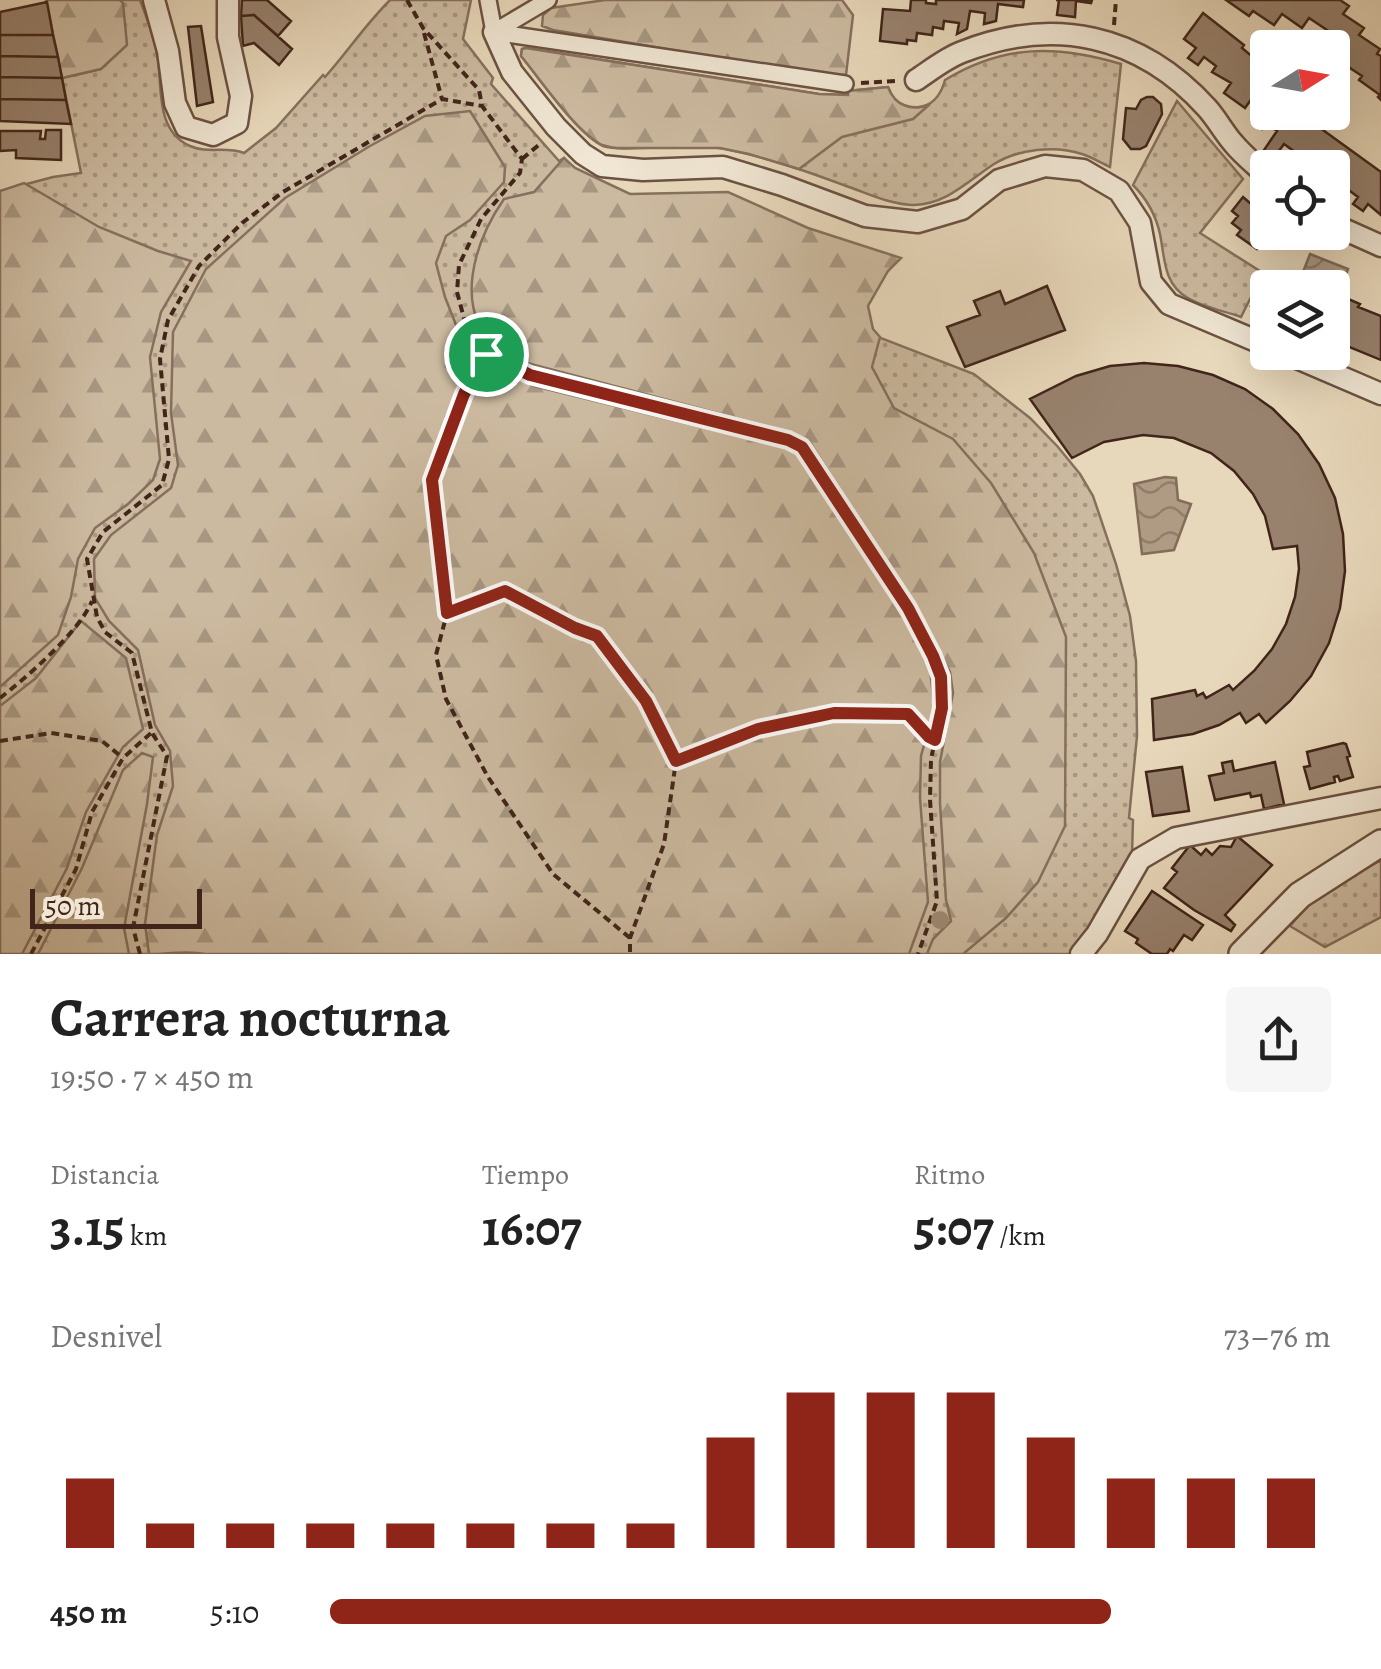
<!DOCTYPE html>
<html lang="es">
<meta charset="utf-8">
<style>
body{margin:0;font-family:Alegreya,serif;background:#f6f6f6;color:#222;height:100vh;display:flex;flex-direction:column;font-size:38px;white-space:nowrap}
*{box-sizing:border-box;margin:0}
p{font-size:32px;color:#767676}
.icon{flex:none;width:55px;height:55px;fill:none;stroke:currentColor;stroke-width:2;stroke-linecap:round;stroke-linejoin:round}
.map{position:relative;height:954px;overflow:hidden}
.side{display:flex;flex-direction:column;background:#fff;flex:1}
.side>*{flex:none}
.needle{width:65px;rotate:79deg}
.fabs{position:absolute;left:1250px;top:30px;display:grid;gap:20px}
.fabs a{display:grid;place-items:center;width:100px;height:100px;border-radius:10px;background:#fff;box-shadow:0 10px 40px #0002;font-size:50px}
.scale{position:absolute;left:30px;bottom:25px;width:172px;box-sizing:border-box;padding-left:10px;border:5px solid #41251a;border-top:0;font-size:28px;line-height:35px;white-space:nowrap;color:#41251a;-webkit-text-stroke:8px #f0e6d3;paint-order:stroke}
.pin{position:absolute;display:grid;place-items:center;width:85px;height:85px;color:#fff;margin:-42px;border:5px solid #fff;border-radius:50%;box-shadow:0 2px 10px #0007}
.round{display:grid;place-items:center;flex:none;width:105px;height:105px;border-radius:10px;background:#f6f6f6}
.summary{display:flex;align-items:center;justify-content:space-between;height:170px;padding:0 50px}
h1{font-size:55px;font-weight:700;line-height:75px}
.metrics{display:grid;grid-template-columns:repeat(3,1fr);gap:15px;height:170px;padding:10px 50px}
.metrics div{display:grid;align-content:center}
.metrics b{font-size:50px;font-weight:700}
.metrics small{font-size:28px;font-weight:400}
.metrics p{font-size:28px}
.chart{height:280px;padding:20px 50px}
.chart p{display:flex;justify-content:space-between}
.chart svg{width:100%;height:180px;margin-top:10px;stroke:#8f2418;stroke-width:6}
ul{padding:0 50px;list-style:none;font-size:32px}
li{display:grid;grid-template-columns:160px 120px 1fr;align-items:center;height:75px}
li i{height:25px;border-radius:12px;background:#8f2418}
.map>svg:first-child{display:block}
.grass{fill:url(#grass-dots);stroke:#86705d;stroke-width:2.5}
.forest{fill:url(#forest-firs);stroke:#86705d;stroke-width:2.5}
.water{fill:url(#water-waves);stroke:#836c5a;stroke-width:2.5}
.building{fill:#98826e;stroke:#41251a;stroke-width:2.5}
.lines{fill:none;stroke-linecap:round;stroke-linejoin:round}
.pedestrian-casing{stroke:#6b5242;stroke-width:20}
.minor-casing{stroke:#6b5242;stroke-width:25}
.tertiary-casing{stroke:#6b5242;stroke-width:30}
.path{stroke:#41251a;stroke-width:4;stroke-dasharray:8 5;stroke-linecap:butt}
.pedestrian{stroke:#f0e6d3;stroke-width:15}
.minor{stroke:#f0e6d3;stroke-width:20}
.tertiary{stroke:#f0e6d3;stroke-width:25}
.tree{fill:#9f8a75}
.route-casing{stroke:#fff;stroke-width:20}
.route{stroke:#8f2418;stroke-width:12}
</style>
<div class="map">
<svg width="1381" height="954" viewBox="0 0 1381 954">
<defs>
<pattern id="grass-dots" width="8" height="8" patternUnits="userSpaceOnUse" patternTransform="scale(2.5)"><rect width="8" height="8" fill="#ccbaa0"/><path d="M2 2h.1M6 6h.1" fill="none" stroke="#a79782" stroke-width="1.8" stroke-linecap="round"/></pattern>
<pattern id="forest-firs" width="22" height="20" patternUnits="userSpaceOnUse" patternTransform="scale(2.5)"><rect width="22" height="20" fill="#ccbaa0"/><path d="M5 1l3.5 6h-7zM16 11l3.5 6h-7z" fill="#a79782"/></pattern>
<pattern id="water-waves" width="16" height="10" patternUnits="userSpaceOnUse" patternTransform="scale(2.5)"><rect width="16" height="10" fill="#af9b84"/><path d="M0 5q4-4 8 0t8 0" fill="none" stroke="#907e6b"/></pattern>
</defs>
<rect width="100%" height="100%" fill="#e8d8bb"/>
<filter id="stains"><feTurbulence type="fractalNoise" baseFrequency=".002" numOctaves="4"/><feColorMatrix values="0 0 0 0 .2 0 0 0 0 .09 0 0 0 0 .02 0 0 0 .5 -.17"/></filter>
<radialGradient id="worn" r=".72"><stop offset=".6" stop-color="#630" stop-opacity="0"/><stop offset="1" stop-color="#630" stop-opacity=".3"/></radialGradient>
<!-- grass -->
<path class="grass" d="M120 0H140C147 18 153 35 157 53 163 85 154 130 190 146 208 154 226 146 244 153L276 128 323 75 325 77C348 51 365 25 390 0H471L463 39 493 78 491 84 559 161 564 158 625 239 974 374 1030 418 1058 447 1080 474 1093 496 1116 564 1130 616 1136 661 1137 736 1129 818 1133 820 1132 855 1084 936 1069 954H0V191L53 177 81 173 62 78 101 69 123 4Z
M526 48 819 94 848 95V91L888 87 894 100C918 115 938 106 945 80 1004 44 1057 45 1121 64L1110 167C1101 163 1092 157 1082 154 1055 145 1018 149 994 164 968 181 947 204 914 205 892 205 869 194 849 187 808 172 768 157 725 149 697 145 669 147 641 148 630 148 614 150 603 146 578 135 540 79 521 56L522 49Z
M1177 101 1243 179 1200 233 1263 273 1241 317C1224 311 1203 307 1188 298 1163 284 1165 258 1160 234 1156 216 1146 198 1133 185Z
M1381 860V917L1325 947 1290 926 1314 897Z"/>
<!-- forest -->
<path class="forest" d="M46 0H120L123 3 127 45 101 69 62 78Z
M605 0H842L853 15 846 75H823L553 30 542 26 543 15 551 8Z
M526 48 819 94 848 95V91L888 87C895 106 912 112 930 104L913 119 842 137 799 169 749 154 720 148H618C615 148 605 146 602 145 576 132 541 80 521 56L522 49Z
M470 111 505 167 504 182 470 220 446 236 436 263 445 297 460 335 481 359 534 386 783 447 796 453 904 616 930 667 934 709 921 756 920 798 928 902 909 954H205C188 950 167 954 149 954L145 924 157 835 173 786 170 751 155 725 138 650 109 621 95 598 94 559 111 535 171 488 178 465 171 413 173 332 206 269 285 198 370 146 425 116Z
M564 158 575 168 630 194 728 192 808 228 901 258 888 271 868 306 873 329 880 337 872 367 894 408 953 439 991 483 1034 553 1066 637 1065 826 1038 882 1006 918 963 954H927L933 939 951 921 946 900 940 803V762L953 693 950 672 912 600 809 441 793 433 527 363C518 359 506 355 499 349 451 310 475 241 504 199L534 192Z
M24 183 99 227 158 251 191 261 161 312 150 357 160 459 153 480 128 504 95 528 78 559 71 597 58 635 0 687V191Z
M81 621 126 658 143 729 123 747 86 812 67 868 22 954H0V706L36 678Z
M142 753 153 757 147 804 124 928 129 954H38L82 868 123 770Z"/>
<!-- water -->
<path class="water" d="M1310 254 1348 269 1343 283 1345 285 1343 292 1337 289V285L1303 272Z
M1165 477 1176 478 1178 500 1191 504 1174 550 1142 554 1134 484Z"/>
<!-- building -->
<path class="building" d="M242 0H267L291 21 278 36 254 15 241 16Z
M911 0H926V3L936 4V0H1024L1023 7 998 4 996 21 984 24 985 13 970 11 967 29 957 34 959 23 944 21 943 29 933 27 932 35 917 33 916 41 907 40V44L880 41 883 9 910 11Z
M1056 0H1092L1091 3 1076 1 1075 17 1057 15 1059 0Z
M1226 0H1340L1349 6 1343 14 1364 28 1359 35 1380 49 1377 54 1381 56V100L1378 97 1380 95 1359 80 1362 76 1341 62 1345 54 1324 40 1330 32 1309 18 1302 28 1282 14 1274 25 1253 11 1249 16Z
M47 2 53 35H0V12Z
M1203 13 1244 45 1242 48 1260 63 1258 66 1268 73V112H1298L1381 172V215L1368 204 1363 211 1353 204 1358 197 1346 188 1341 195 1333 189 1337 182 1332 179V168H1317L1304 158 1296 168 1288 161 1295 152 1284 144 1273 159 1264 150 1277 131 1266 123 1262 129 1252 122 1261 109 1250 101 1245 108 1224 93 1231 83 1212 72 1216 66 1204 57 1198 65 1188 58 1196 48 1184 39Z
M254 15 292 49 279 65 254 43 243 46 241 16Z
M201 26 213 102 197 106 188 27Z
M0 35H53L58 57 0 56Z
M0 56 58 57 62 78 0 77Z
M0 77 62 78 66 100 0 99Z
M1147 97H1153L1161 104 1162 114 1146 146 1140 149H1131L1123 139 1126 108 1136 109 1141 100Z
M0 99 66 100 71 124 0 121Z
M46 130H61V160L16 158V150L0 151V131H41L40 139H45Z
M1243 197 1258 210 1260 208 1268 214V232H1271L1257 249 1237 235 1241 230 1232 223 1238 216 1232 211Z
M1270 272 1288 279 1290 275 1310 284 1309 288H1268V313L1251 306Z
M1047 286 1065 330 965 367 947 327 980 315 974 301 1000 291 1005 304Z
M1339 295 1360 304 1358 307 1381 316V360L1332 340V297L1337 299Z
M1144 363 1178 366 1213 375 1245 389 1273 409 1298 434 1319 464 1335 498 1343 534 1345 571 1340 608 1329 643 1311 676 1290 701 1266 723 1259 714 1246 723 1240 713 1219 725 1193 734 1154 740 1152 699 1195 690 1197 696 1203 693 1206 698 1229 685 1233 690 1254 671 1272 649 1286 624 1295 597 1299 569 1297 546 1273 549 1265 516 1253 494 1234 471 1211 453 1174 438 1143 435 1104 442 1072 458 1030 399 1076 376 1110 366Z
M1343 743 1346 744 1350 756 1347 757 1353 777 1340 781 1338 776 1334 777 1335 782 1310 789 1304 767 1310 766 1307 752Z
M1232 761 1234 771 1275 762 1284 804 1264 809 1261 795 1251 797 1250 793 1215 800 1209 776 1224 773 1222 763Z
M1182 767 1189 811 1153 816 1146 772Z
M1237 836 1272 865 1225 915 1235 925 1231 931 1194 910 1164 888 1177 872 1172 868 1190 845 1201 855 1206 849 1212 855 1220 846 1231 847Z
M1152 891 1203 925 1192 940 1184 935 1173 951 1170 949 1167 954H1152L1136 943 1138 939 1125 931Z"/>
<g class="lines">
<defs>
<path id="pedestrian" d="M488 0 494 32
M494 32 845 84
M494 32 548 0"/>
<path id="minor" d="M154 0 168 51 175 103 186 127 213 135 237 123 241 96 228 37V0
M494 32 512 72 556 127 583 154 602 166 643 170 723 167 782 185 865 216 918 222 962 209 999 180 1045 166 1083 170 1119 191 1140 223 1151 282 1169 304 1268 346
M916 80C931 70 946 58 962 52 1053 16 1140 34 1207 108 1217 119 1224 133 1234 144 1244 156 1257 166 1268 177
M1332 224 1381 246
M1283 352 1381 394
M1081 954 1097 934 1140 859 1176 838 1381 798"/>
<path id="tertiary" d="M1242 954 1300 895 1381 843"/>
</defs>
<!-- pedestrian casing -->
<use href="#pedestrian" class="pedestrian-casing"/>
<!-- minor casing -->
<use href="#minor" class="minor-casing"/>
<!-- tertiary casing -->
<use href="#tertiary" class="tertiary-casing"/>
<!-- path -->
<path class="path" d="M407 0 423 28 479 90 482 106 522 159 520 173 481 219 459 265 457 292 466 326 486 353 531 375 788 440 802 447 909 608 941 677 942 708 931 759 930 800 937 901 918 954
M1114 25 1116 0
M424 33 442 99
M861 83 897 81
M522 159 541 143
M447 612 432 479 465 393 486 353
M0 698C27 677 80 631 92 601
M0 741 51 733 102 741 123 758
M678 760 757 729 834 713 908 715 929 737 935 740
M630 938 553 874 488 777 446 699 436 655 447 613 505 591 575 629 597 636 646 701 676 761 664 844 630 938V954
M31 954 76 869 92 812 123 758 151 733
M140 954 133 928 167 756 152 733 132 653 105 632 97 617 87 559 103 532 162 485 169 459 160 359 168 320 199 266 242 223 283 192 442 99 482 106"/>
<!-- pedestrian -->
<use href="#pedestrian" class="pedestrian"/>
<!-- minor -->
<use href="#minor" class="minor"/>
<!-- tertiary -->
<use href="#tertiary" class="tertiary"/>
</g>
<!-- trees -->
<circle class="tree" cx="940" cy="920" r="9"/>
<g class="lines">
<defs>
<path id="route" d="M486 354 530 375 788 440 802 447 908 608 933 656 941 677 942 708 935 740 929 737 908 714 834 713 758 729 676 761 646 701 597 636 575 628 505 591 447 613 432 480 464 394Z"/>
</defs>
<!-- route casing -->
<use href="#route" class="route-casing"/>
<!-- route -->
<use href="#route" class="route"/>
</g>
<rect width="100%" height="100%" filter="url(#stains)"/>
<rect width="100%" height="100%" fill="url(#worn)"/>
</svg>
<div class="fabs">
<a><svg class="needle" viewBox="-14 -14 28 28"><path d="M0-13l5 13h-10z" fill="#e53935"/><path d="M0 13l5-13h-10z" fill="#767676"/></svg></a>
<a><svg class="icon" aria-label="locate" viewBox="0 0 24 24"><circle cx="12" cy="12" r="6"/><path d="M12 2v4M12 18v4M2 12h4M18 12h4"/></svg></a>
<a><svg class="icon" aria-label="layers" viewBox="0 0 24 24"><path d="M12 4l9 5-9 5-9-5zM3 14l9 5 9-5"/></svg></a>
</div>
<div class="scale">50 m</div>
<div class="pin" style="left:486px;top:354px;background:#1e9e55"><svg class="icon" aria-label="arrive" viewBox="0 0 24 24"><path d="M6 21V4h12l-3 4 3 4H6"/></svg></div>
</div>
<section class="side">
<div class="summary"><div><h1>Carrera nocturna</h1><p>19:50 · 7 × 450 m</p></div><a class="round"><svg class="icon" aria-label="share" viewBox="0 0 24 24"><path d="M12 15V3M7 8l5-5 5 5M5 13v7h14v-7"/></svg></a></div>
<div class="metrics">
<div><p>Distancia</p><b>3.15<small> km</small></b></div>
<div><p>Tiempo</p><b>16:07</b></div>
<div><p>Ritmo</p><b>5:07<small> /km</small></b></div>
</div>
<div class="chart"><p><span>Desnivel</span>73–76 m</p>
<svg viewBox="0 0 160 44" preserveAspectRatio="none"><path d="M5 44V27M15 44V38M25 44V38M35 44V38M45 44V38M55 44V38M65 44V38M75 44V38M85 44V17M95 44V6M105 44V6M115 44V6M125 44V17M135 44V27M145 44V27M155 44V27"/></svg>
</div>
<ul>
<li><b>450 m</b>5:10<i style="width:78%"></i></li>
</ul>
</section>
